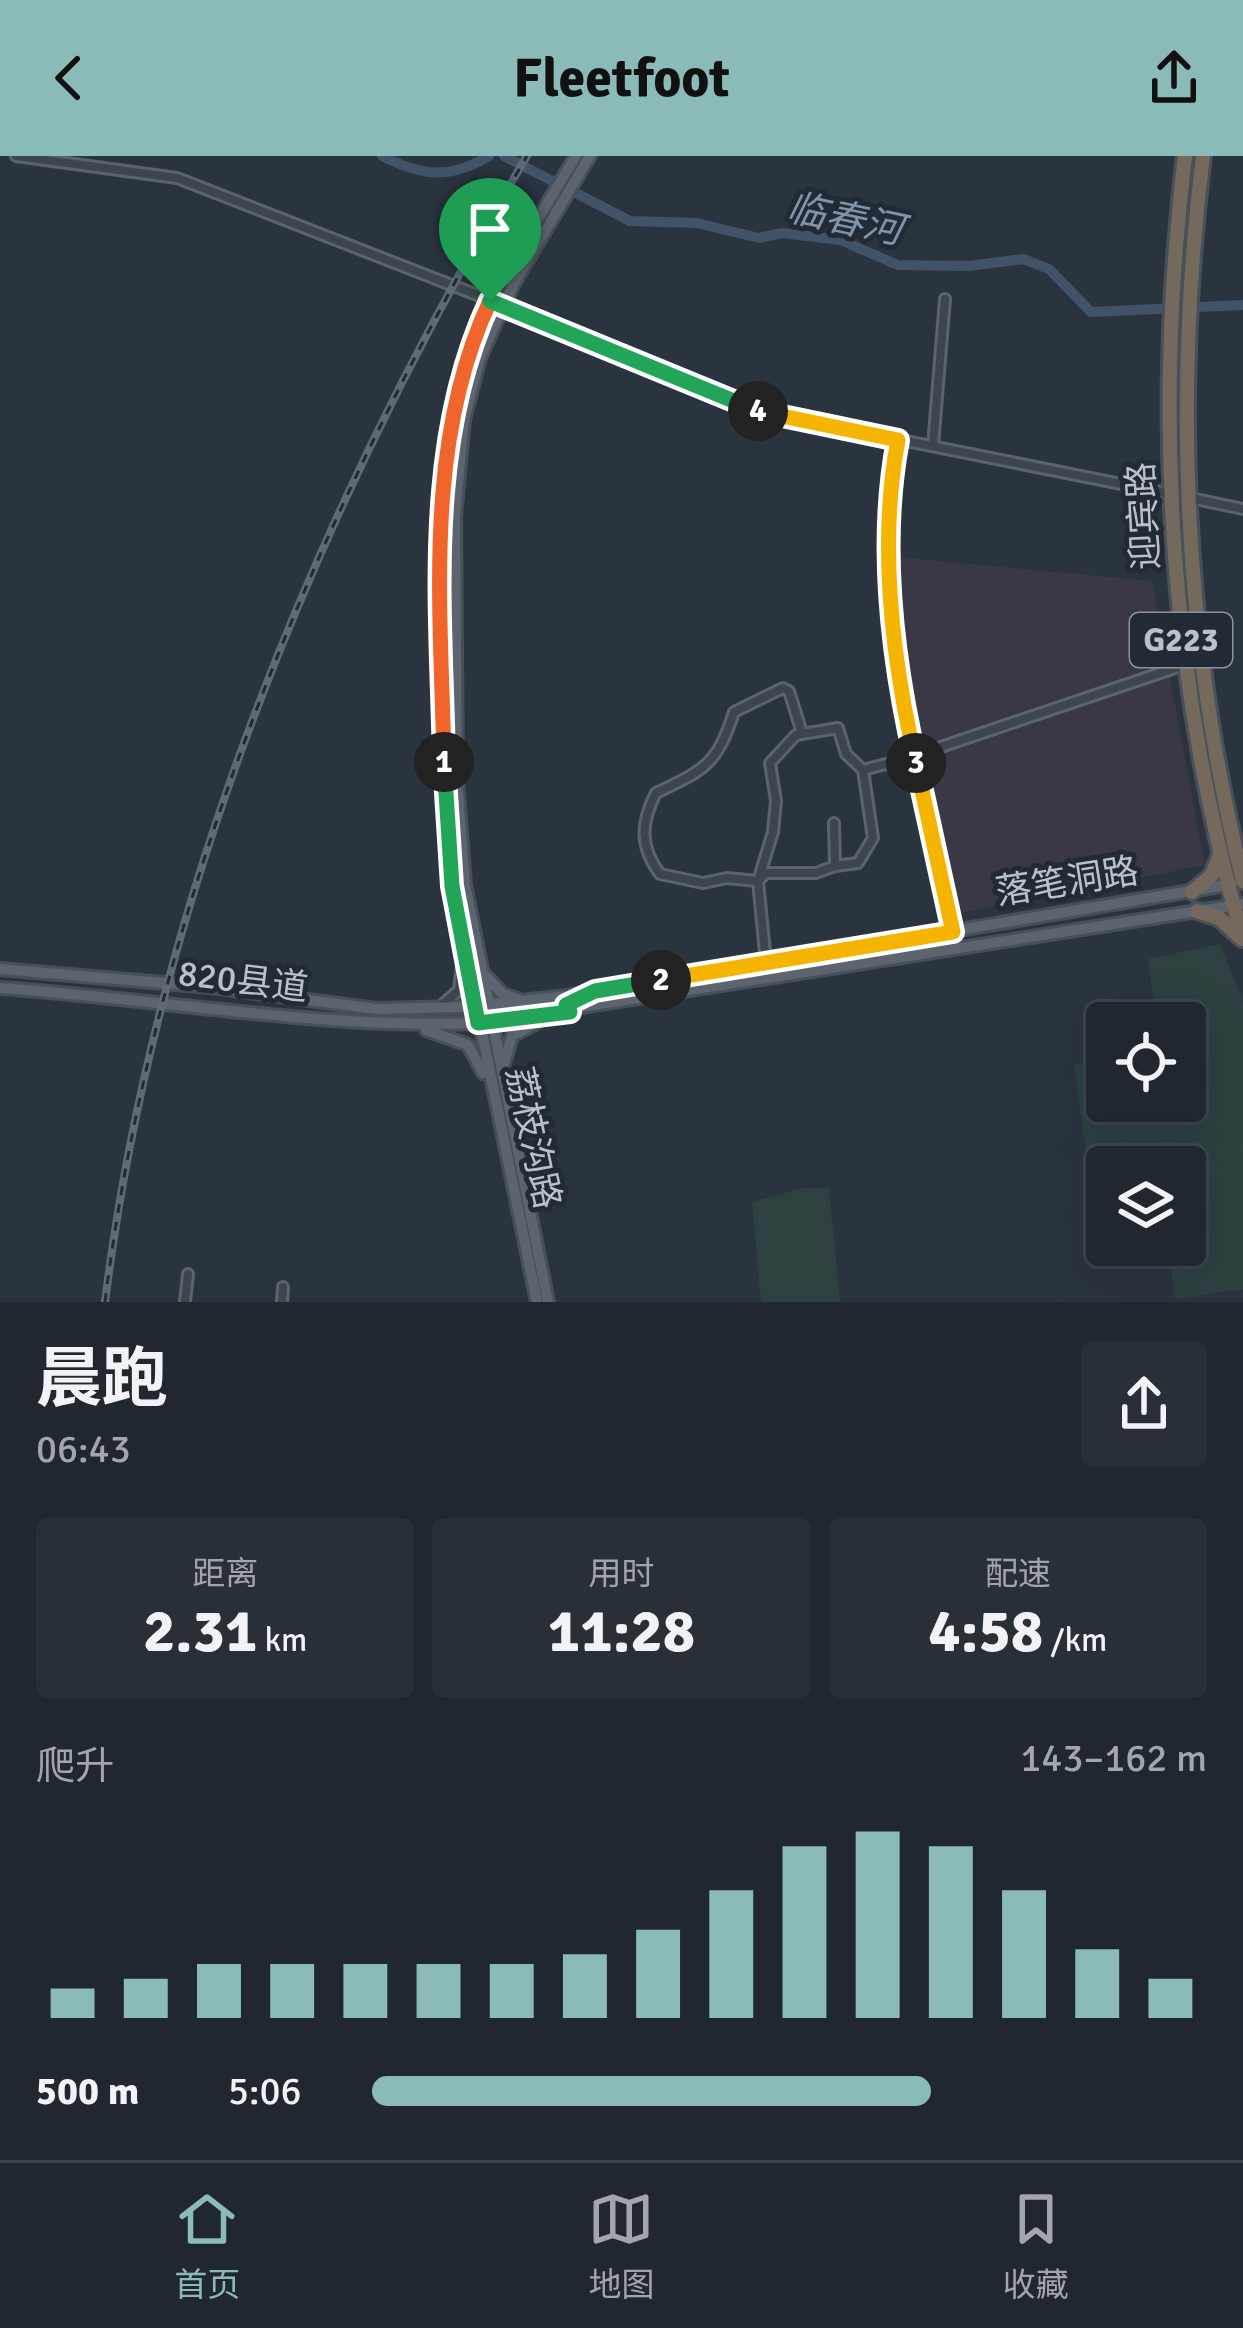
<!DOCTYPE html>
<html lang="zh">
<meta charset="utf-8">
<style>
body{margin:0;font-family:Signika,"Noto Sans SC",sans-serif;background:#282f37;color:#f1f3f6;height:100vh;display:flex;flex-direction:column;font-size:45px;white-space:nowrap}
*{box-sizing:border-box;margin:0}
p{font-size:39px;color:#a2a5aa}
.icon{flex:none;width:66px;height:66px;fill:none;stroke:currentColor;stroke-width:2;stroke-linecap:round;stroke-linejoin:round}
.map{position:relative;height:1146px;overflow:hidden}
.details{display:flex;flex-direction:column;background:#20272f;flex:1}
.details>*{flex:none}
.tools{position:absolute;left:1086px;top:846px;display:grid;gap:24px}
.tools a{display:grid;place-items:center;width:120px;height:120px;border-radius:12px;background:#20272f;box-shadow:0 12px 48px #0002,0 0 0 3px #3d444b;font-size:60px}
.pin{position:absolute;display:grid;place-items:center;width:102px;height:102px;color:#fff;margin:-123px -51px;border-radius:50% 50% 50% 0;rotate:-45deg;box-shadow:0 0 12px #0007}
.pin .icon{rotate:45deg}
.km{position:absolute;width:60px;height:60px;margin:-30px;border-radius:50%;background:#222;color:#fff;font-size:33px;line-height:60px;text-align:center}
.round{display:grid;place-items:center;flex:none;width:126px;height:126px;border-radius:12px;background:#282f37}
.overview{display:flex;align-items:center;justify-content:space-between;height:204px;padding:0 36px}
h1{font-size:66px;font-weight:700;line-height:90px}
.stats{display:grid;grid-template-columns:repeat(3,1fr);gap:18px;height:204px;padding:12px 36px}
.stats div{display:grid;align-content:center;border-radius:12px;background:#282f37;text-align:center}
.stats b{font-size:60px;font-weight:700}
.stats small{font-size:33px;font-weight:400}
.stats p{font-size:33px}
.chart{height:336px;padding:24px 36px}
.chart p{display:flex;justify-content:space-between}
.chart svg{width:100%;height:216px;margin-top:12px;stroke:#8bbbb9;stroke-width:6}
ul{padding:0 36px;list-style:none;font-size:39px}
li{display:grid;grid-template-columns:192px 144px 1fr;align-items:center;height:90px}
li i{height:30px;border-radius:15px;background:#8bbbb9}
header{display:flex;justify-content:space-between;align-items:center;height:156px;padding:0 36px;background:#8bbbb9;color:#111;font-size:54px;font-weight:700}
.tab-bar{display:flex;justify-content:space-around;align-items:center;height:168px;border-top:3px solid #3d444b;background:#20272f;font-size:33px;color:#a2a5aa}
.tab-bar a{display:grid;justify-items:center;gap:6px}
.tab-bar .current{color:#8bbbb9}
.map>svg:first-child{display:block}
.medical{fill:#393844}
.green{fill:#2d4141}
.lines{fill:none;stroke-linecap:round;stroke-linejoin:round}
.river{stroke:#415366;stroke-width:10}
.minor-casing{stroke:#5b646d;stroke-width:14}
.major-casing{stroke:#474f58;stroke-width:16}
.highway-casing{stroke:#48515a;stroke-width:20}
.minor{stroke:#3d464f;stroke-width:8}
.major{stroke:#5c656f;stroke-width:10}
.highway{stroke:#74695c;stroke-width:14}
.rail-casing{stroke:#606a76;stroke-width:8}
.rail{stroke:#222b35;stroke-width:3;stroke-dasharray:9;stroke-linecap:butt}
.split-1-casing{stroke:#fff;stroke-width:24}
.split-2-casing{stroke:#fff;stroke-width:24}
.split-3-casing{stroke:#fff;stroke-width:24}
.split-4-casing{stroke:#fff;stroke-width:24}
.split-5-casing{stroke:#fff;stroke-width:24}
.split-1{stroke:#f0652b;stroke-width:15}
.split-2{stroke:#22a559;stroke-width:15}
.split-3{stroke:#f5b400;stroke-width:15}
.split-4{stroke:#f5b400;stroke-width:15}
.split-5{stroke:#22a559;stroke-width:15}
.labels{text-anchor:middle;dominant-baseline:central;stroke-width:10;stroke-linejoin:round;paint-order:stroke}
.shield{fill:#222b35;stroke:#8c949d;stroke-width:3}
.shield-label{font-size:33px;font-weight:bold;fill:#bac1ca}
.street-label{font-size:36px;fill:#bac1ca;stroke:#222b35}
.water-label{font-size:39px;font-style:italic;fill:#7f93a9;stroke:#222b35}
</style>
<header><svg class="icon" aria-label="back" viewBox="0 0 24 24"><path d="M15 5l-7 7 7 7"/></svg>Fleetfoot<svg class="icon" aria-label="share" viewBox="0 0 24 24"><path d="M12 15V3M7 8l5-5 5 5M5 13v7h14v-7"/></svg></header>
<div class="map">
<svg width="1243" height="1146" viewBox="0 0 1243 1146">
<rect width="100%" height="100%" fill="#2a343f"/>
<!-- medical -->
<path class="medical" d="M897 401 1152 425 1205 709 955 758 910 559Z"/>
<!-- green -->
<path class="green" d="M1220 788 1243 846V1133L1175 1143 1168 1089H1185V1011H1107V1059L1095 1061 1074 908 1107 903V945H1185V867H1157L1148 803Z
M804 1032H829L840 1146H761L752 1046Z"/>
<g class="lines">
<!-- river -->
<path class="river" d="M382 0C422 20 449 24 489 0
M504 0 630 65 697 67 759 82 782 77 840 84 898 109 969 110 1023 103 1049 113 1091 156 1243 149"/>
<defs>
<path id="minor" d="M16 0 177 22 518 155 746 253 1171 338
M898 283C868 449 918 615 953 775
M933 290 945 143
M1186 341 1243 353
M802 577 789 535 783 532 734 556C717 609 704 614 656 637 641 666 639 690 660 718L703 727 727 722 758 725 773 676 776 645 770 607 796 579 838 572 846 598 863 614 873 682 858 707 835 710
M908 577 897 605 918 617
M914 600 1184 509
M863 614 897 605
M766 807 758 725 766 717H816L835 710 834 667
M442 849 459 834 463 801
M185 1146 188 1118
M282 1146 283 1131"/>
<path id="major" d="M0 813 211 831 376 853 463 851 567 840 1232 728
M485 819 503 838 517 843
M0 832C160 843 318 873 478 867L1243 748
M426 874 468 889 483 917
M504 908 512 880 538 866
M537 1146 452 730 444 624 442 361 451 262 462 216 501 124 576 0
M548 1146 465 728 457 624 455 361 464 264 480 202 513 129 590 0"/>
<path id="highway" d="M1185 0C1153 263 1170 529 1243 783
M1203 0C1173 242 1184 488 1243 725
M1192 736 1212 719 1219 701
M1197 755 1219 762 1242 783"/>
</defs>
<!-- minor casing -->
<use href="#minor" class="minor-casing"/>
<!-- major casing -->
<use href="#major" class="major-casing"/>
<!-- highway casing -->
<use href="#highway" class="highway-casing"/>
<!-- minor -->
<use href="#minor" class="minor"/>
<!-- major -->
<use href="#major" class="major"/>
<!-- highway -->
<use href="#highway" class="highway"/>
<defs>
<path id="rail" d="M105 1146C155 742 320 348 527 0"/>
</defs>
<!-- rail casing -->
<use href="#rail" class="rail-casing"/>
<!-- rail -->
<use href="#rail" class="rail"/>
</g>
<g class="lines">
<defs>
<path id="split-1" d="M444 606C441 452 423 288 490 145"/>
<path id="split-2" d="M444 606 452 730 478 867 570 856 566 849 595 835 661 824"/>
<path id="split-3" d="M661 824 953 776 916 607"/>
<path id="split-4" d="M758 255 898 284C878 389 892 503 916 607"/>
<path id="split-5" d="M490 145 758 255"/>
</defs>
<!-- split-1 casing -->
<use href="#split-1" class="split-1-casing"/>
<!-- split-2 casing -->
<use href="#split-2" class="split-2-casing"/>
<!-- split-3 casing -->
<use href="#split-3" class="split-3-casing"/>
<!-- split-4 casing -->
<use href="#split-4" class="split-4-casing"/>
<!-- split-5 casing -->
<use href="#split-5" class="split-5-casing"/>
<!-- split-1 -->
<use href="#split-1" class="split-1"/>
<!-- split-2 -->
<use href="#split-2" class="split-2"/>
<!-- split-3 -->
<use href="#split-3" class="split-3"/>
<!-- split-4 -->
<use href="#split-4" class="split-4"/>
<!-- split-5 -->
<use href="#split-5" class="split-5"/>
</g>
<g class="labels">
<!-- shield labels -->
<rect class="shield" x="1130" y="457" width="102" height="54" rx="9"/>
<g class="shield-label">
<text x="1181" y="484">G223</text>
</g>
<!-- street labels -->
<g class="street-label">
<text transform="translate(1144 360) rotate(-93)">迎宾路</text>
<text transform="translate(1067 726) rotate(-9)">落笔洞路</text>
<text transform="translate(243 825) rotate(7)">820县道</text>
<text transform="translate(533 982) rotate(78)">荔枝沟路</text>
</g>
<!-- water labels -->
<g class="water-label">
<text transform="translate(845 63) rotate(12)">临春河</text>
</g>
</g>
</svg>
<div class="tools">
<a><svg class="icon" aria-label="locate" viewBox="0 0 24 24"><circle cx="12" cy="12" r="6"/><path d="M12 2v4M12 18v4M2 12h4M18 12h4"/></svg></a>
<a><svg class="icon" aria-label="layers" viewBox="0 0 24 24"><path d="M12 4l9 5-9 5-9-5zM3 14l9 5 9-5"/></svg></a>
</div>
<div class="pin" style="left:490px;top:145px;background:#1e9e55"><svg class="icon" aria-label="arrive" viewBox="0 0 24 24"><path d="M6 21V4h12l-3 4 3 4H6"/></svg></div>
<b class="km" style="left:444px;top:606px">1</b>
<b class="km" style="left:661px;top:824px">2</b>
<b class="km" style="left:916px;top:607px">3</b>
<b class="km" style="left:758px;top:255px">4</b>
</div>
<section class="details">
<div class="overview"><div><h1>晨跑</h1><p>06:43</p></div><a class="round"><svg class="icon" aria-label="share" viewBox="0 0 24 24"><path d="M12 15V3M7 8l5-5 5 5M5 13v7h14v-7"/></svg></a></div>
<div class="stats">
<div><p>距离</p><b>2.31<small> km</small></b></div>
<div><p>用时</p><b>11:28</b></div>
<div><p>配速</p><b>4:58<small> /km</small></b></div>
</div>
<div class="chart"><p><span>爬升</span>143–162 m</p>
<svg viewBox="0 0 160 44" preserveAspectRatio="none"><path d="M5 44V38M15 44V36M25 44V33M35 44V33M45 44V33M55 44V33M65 44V33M75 44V31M85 44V26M95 44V18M105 44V9M115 44V6M125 44V9M135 44V18M145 44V30M155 44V36"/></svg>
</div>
<ul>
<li><b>500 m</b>5:06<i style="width:67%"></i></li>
</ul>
</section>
<nav class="tab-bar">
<a class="current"><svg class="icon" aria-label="home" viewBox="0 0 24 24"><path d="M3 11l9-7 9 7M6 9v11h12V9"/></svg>首页</a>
<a><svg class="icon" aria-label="map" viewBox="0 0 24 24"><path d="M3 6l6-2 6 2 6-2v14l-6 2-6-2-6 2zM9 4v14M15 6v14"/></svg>地图</a>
<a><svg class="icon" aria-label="saved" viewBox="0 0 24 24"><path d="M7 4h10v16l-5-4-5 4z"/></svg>收藏</a>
</nav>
